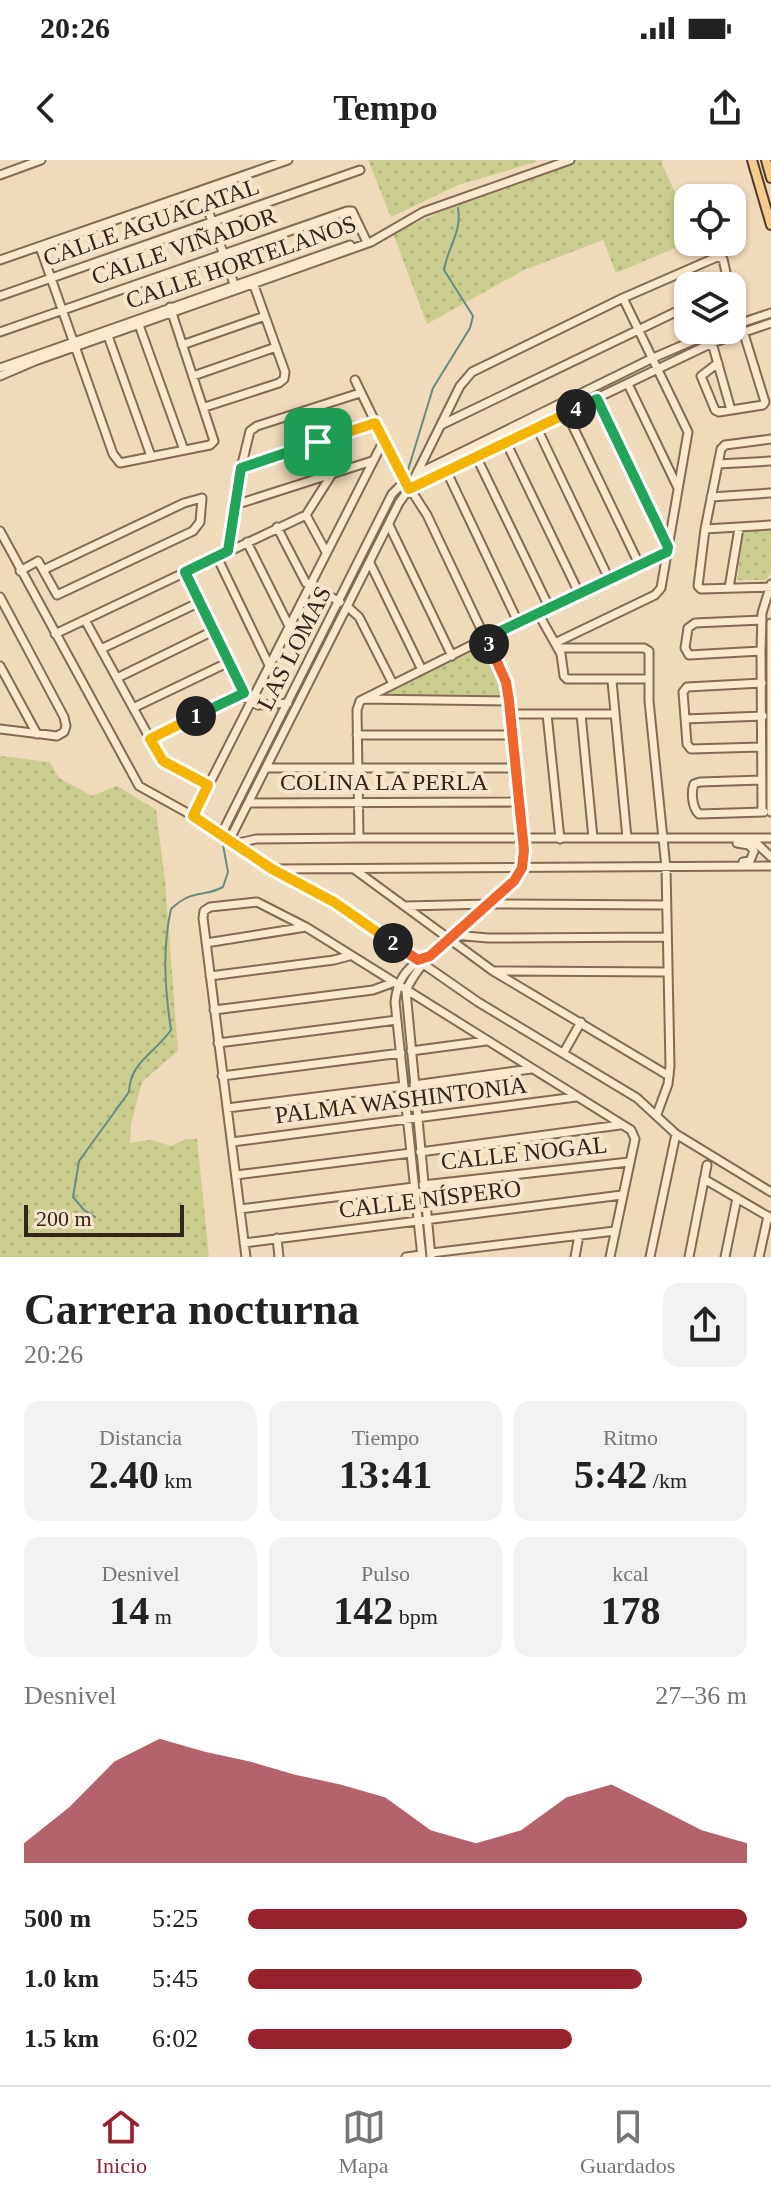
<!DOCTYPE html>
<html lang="es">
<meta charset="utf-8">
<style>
body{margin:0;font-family:Georgia,serif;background:#f2f2f2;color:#222;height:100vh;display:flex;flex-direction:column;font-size:30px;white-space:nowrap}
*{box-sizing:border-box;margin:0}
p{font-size:26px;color:#767676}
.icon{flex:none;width:44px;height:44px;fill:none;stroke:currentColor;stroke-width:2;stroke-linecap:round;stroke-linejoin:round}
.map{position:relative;height:1097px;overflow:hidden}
.sheet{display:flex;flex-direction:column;background:#fff;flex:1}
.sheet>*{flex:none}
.fabs{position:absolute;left:674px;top:24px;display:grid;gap:16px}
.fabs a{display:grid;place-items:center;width:72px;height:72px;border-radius:16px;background:#fff;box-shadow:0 2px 6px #0004;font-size:40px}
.scale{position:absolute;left:24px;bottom:20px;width:160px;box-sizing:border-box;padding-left:8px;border:4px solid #34241a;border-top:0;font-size:22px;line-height:28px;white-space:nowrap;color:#34241a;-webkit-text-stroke:6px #f6e5c9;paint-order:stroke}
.pin{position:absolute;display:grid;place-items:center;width:68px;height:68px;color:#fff;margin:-34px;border-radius:16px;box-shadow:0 4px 12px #0006}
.km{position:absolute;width:40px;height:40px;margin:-20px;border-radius:50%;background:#222;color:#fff;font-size:22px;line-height:40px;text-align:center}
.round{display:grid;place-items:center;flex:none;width:84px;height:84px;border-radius:16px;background:#f2f2f2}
.headline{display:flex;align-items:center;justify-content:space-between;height:136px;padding:0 24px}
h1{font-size:44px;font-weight:700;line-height:60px}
.figures{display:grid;grid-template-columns:repeat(3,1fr);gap:12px;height:136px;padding:8px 24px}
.figures div{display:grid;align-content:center;border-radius:16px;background:#f2f2f2;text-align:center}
.figures b{font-size:40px;font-weight:700}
.figures small{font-size:22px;font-weight:400}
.figures p{font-size:22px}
.chart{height:224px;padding:16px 24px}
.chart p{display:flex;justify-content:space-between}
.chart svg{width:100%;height:144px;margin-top:8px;fill:#97222d;opacity:.7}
ul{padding:0 24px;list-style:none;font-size:26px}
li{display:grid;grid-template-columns:128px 96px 1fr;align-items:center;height:60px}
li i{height:20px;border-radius:10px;background:#97222d}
.status{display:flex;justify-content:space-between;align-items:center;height:56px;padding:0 40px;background:#fff;direction:ltr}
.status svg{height:22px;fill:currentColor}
header{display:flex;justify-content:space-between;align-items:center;height:104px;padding:0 24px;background:#fff;font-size:36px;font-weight:700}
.tabs{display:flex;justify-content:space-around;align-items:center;height:112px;border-top:2px solid #e0e0e0;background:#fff;font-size:22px;color:#767676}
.tabs a{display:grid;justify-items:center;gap:4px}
.tabs .current{color:#97222d}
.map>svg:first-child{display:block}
.grass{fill:url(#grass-dots)}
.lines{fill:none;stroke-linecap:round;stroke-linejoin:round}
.stream{stroke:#668c80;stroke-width:2}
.minor-casing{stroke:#866a54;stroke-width:11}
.major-casing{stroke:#533929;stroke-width:12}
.minor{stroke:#fae9cd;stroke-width:7}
.major{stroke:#f6cc8e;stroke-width:8}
.split-1-casing{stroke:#fff;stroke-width:16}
.split-2-casing{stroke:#fff;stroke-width:16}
.split-3-casing{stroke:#fff;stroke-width:16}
.split-4-casing{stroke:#fff;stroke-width:16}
.split-5-casing{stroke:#fff;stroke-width:16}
.split-1{stroke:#22a559;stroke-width:10}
.split-2{stroke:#f5b400;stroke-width:10}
.split-3{stroke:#f0652b;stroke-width:10}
.split-4{stroke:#22a559;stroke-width:10}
.split-5{stroke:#f5b400;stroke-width:10}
.labels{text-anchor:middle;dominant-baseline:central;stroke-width:8;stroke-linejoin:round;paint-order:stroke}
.street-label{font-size:24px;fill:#34241a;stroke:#f6e5c9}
</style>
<div class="status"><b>20:26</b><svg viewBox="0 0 49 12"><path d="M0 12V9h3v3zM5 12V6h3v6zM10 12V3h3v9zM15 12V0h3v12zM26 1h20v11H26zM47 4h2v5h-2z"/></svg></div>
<header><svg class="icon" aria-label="back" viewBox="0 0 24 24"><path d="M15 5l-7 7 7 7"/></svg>Tempo<svg class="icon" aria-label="share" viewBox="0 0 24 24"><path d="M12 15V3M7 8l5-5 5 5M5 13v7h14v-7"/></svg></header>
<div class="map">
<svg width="771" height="1097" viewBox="0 0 771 1097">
<defs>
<pattern id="grass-dots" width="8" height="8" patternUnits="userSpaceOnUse" patternTransform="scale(2)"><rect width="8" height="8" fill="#cbcd8e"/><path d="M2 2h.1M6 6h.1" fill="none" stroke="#afb07a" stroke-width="1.8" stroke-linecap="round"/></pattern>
</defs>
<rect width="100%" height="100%" fill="#efdaba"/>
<!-- grass -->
<path class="grass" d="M368 0H535L536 2 458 25 391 57Z
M560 0H663L662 4 688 60 689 82 616 113 603 80 524 110 427 164 393 73Z
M771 369V413L766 420H737L743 372Z
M482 485 500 519V538L376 537Z
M0 596 50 602 59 618 92 636 117 626 156 650 165 721 178 891 142 922 131 964 130 983 151 980 171 986 186 979H197L209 1097H0Z"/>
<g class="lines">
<!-- stream -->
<path class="stream" d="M408 310 433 228 470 168 473 156 444 110C448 86 462 73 458 48
M345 440 399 333
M229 672 332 468
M95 1057 84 1050 73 1037 79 1001 129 932C130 902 155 893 171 870 165 830 162 789 171 749 193 728 203 738 223 727L228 712 223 685"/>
<defs>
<path id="minor" d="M0 15 41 0
M201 30 234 124
M40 87 113 294 120 303 210 285 214 281 170 147
M0 100 288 0
M0 136 360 10
M139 165 184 290
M732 166 771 153
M0 172 347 51H352L366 80
M108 176 151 296
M712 183 731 250
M182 185 265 156
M718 203 701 216 715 250 719 252 763 245 765 242 732 135
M0 208 350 85
M0 216 35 201 371 82 423 52 570 0
M193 216 276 187
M355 220 400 313 427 355 506 522 524 690 522 708 514 721C482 750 422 792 406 831L431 1097
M628 224 678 328
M597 239 668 387
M205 247 279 223 284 219 285 212 252 120
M567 254 639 404
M441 265 688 146
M537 268 609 419
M771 279 725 285 721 289 705 369 698 426 701 429 771 427
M506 282 579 433
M476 296 549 447
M718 304 771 301
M241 308 375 263
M446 310 518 462
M417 314 653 198 718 170
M411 327 712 183 771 163
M711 337 771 333
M235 345 372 301
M306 355 332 314
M306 355 326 392
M389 365 452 496
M277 367 306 423 340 442
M705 369 771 365
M0 371 139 626 193 656 272 709 344 749 478 842 637 938 676 974 771 1032
M247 382 289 466
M228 391 241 308 250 271 257 266 360 233
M217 397 269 505
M370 403 422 510
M20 411 38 401 57 435 193 371 200 362 202 338 184 343 43 410
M185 412 246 538 258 545 288 543
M729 428 739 368
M0 437 64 557 66 566 64 572 57 576 0 569
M348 447 359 457 393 524
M538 453 561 494 564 516 567 519H648
M85 460 160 597 167 604 208 625
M55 474 306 355
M555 483 655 435 661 428 688 272 623 138
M558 488H644L649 491V541L666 708 670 906 668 924 657 954
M101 489 200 442
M761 491 689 495 685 488 688 468 695 463 762 460
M0 506 37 574
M117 518 213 471
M612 521 627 678
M364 539 509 541
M133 548 229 502
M511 554H613
M547 554 560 679
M581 554 593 678
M685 559 763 556
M357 575H513
M150 579 244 533
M761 587 691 589 687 584 683 532 687 527 762 523
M266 608H516
M762 620 700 622 694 624C691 632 692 648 699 654L764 652
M249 643 519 642
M762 652 761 491 762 453 771 424
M771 652V463
M193 656 384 280
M221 675 392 334 406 320
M359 678 357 550 360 541 518 462 667 392
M751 678 771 697
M229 681 399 343 409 329 460 226 472 212 623 138 717 97 723 99 729 126
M737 683 749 685 754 691 750 701 743 702
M234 684 256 679 359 678H771
M274 709 771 706
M354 709 493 811 669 916
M405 746 489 744 666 745
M454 775 488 778 667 777
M206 783 306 767
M422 799C405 809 397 822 395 842L422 1097
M494 811 668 812
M210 816 334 800 349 796
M214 850 373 830 392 823
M218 883 397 860
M411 891 486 881
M564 892 581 862
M222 916 401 893
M414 925 531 909
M227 948 404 926
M232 982 576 937
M420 992 620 965
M236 1015 411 993
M704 1019 771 1058
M423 1025 629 1002
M240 1049 414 1027
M277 1078 279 1097
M244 1083 622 1035
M431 1093 615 1071
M246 1097 203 758 204 751 210 747 257 742 306 767 631 970 635 979 610 1097
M406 1097 421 1095
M575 1097 579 1075
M650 1097 676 974
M689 1097 707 1005
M725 1097 737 1038
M759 1097 768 1056"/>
<path id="major" d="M752 0 771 65
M766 0 771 18"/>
</defs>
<!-- minor casing -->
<use href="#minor" class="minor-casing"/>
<!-- major casing -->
<use href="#major" class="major-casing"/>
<!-- minor -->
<use href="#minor" class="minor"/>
<!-- major -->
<use href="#major" class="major"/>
</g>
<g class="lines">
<defs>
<path id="split-1" d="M196 556 244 533 185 412 228 391 241 308 318 282"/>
<path id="split-2" d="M196 556 150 579 163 601 208 625 193 656 272 709 334 742 393 783"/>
<path id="split-3" d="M393 783 418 800 430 796 514 721 522 708 524 690 509 541 506 522 489 484"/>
<path id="split-4" d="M489 484 486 478 667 392 668 387 597 239 576 249"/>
<path id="split-5" d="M318 282 375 263 409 329 576 249"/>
</defs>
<!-- split-1 casing -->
<use href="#split-1" class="split-1-casing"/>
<!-- split-2 casing -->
<use href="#split-2" class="split-2-casing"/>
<!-- split-3 casing -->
<use href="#split-3" class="split-3-casing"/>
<!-- split-4 casing -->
<use href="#split-4" class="split-4-casing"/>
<!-- split-5 casing -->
<use href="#split-5" class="split-5-casing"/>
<!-- split-1 -->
<use href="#split-1" class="split-1"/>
<!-- split-2 -->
<use href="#split-2" class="split-2"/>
<!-- split-3 -->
<use href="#split-3" class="split-3"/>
<!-- split-4 -->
<use href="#split-4" class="split-4"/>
<!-- split-5 -->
<use href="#split-5" class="split-5"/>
</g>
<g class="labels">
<!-- street labels -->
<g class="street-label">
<text transform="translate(151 62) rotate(-19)">CALLE AGUACATAL</text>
<text transform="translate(184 86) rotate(-19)">CALLE VIÑADOR</text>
<text transform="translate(241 102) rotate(-19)">CALLE HORTELANOS</text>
<text transform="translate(294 488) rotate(-63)">LAS LOMAS</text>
<text x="384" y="622">COLINA LA PERLA</text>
<text transform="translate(401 940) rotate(-7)">PALMA WASHINTONIA</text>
<text transform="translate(524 993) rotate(-6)">CALLE NOGAL</text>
<text transform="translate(430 1039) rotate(-7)">CALLE NÍSPERO</text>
</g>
</g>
</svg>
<div class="fabs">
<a><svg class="icon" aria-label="locate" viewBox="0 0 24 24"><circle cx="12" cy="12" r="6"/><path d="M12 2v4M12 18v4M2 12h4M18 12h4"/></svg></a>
<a><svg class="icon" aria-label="layers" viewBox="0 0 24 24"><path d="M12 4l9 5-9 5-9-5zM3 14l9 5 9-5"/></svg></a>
</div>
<div class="scale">200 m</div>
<div class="pin" style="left:318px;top:282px;background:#1e9e55"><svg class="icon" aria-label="arrive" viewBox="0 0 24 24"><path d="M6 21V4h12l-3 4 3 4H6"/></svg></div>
<b class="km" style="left:196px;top:556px">1</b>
<b class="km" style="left:393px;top:783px">2</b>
<b class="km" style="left:489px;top:484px">3</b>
<b class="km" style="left:576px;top:249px">4</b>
</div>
<section class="sheet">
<div class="headline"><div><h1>Carrera nocturna</h1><p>20:26</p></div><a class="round"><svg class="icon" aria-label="share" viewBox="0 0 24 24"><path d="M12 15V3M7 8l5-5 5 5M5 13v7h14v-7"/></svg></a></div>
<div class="figures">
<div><p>Distancia</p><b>2.40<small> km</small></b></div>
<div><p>Tiempo</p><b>13:41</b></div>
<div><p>Ritmo</p><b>5:42<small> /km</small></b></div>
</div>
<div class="figures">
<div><p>Desnivel</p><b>14<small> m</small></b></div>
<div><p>Pulso</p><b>142<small> bpm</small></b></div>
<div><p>kcal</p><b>178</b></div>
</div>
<div class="chart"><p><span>Desnivel</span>27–36 m</p>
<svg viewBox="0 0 160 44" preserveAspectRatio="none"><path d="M0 44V38L10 27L20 13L30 6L40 10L50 13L60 17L70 20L80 24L90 34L100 38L110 34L120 24L130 20L140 27L150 34L160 38V44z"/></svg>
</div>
<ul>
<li><b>500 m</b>5:25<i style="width:100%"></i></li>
<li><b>1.0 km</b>5:45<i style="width:79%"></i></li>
<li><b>1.5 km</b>6:02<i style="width:65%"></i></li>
</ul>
</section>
<nav class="tabs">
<a class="current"><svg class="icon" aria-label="home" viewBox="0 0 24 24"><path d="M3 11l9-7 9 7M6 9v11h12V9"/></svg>Inicio</a>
<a><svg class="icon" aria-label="map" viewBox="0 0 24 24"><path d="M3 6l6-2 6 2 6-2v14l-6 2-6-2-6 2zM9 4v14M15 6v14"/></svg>Mapa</a>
<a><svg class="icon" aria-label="saved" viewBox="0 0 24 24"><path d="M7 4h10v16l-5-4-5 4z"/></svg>Guardados</a>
</nav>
